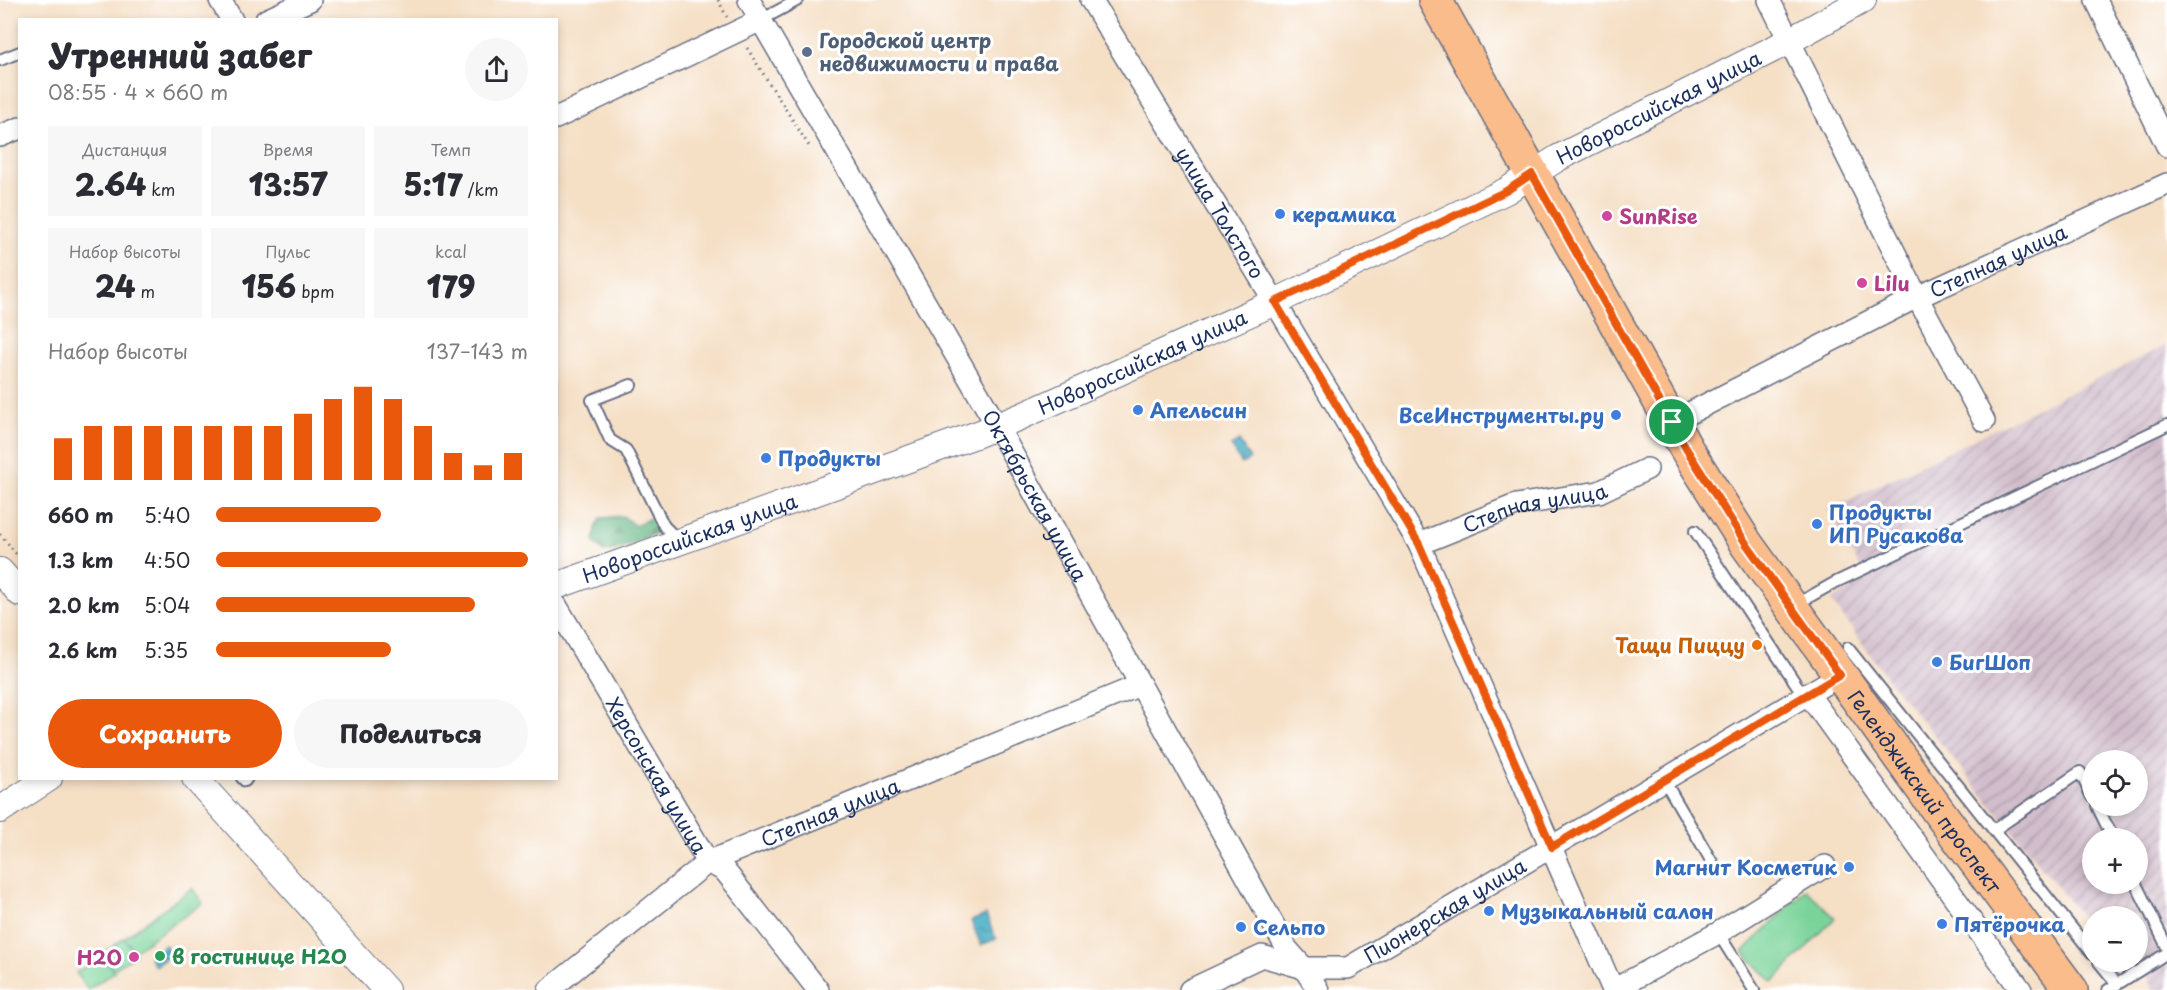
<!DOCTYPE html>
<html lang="ru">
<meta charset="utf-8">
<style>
body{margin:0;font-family:"Playpen Sans",sans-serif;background:#f7f7f7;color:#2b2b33;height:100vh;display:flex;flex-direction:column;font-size:22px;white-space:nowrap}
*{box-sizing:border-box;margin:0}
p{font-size:20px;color:#7c7c81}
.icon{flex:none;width:33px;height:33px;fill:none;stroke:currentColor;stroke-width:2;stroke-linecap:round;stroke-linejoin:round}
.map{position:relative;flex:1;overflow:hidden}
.sheet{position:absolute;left:18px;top:18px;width:540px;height:762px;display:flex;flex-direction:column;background:#fff;border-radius:0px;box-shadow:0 3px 9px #0003}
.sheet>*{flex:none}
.buttons{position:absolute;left:2082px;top:750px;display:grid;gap:12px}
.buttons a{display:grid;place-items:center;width:66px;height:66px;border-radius:50%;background:#fff;box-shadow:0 3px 9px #0003;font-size:30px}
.pin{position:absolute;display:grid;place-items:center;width:51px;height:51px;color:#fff;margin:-26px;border:3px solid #fff;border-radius:50%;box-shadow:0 2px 6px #0007}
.round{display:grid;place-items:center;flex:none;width:63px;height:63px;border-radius:32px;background:#f7f7f7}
.headline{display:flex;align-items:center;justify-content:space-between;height:102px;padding:0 30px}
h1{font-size:33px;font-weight:800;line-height:45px}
.figures{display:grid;grid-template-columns:repeat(3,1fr);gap:9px;height:102px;padding:6px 30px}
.figures div{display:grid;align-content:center;border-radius:0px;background:#f7f7f7;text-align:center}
.figures b{font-size:30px;font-weight:800}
.figures small{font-size:16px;font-weight:400}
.figures p{font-size:16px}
.chart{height:168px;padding:12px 30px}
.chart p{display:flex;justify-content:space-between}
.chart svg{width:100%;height:108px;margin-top:6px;stroke:#ea580c;stroke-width:6}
.cta{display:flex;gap:12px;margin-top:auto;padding:12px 30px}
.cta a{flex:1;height:69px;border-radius:36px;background:#ea580c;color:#fff;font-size:24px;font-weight:800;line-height:69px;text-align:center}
.cta a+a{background:#f7f7f7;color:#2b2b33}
ul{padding:0 30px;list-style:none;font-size:20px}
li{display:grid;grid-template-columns:96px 72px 1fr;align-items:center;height:45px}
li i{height:15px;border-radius:8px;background:#ea580c}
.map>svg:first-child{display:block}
.industrial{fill:url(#industrial-furrows);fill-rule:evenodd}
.grass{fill:url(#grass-tufts);stroke:#4a827c;stroke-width:1.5}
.forest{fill:url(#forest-firs);stroke:#3f7270;stroke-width:1.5}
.green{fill:#7ad49a;stroke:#4a827c;stroke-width:1.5}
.water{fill:url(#water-ripples);stroke:#306e90;stroke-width:1.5}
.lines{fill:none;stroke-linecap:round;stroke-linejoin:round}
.service-casing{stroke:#676d82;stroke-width:14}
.minor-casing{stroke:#676d82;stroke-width:24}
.tertiary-casing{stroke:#676d82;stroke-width:28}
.primary-casing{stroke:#676d82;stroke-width:36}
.path{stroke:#676d82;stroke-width:3;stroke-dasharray:1.5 4.5;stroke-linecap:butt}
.service{stroke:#fff;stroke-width:10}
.minor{stroke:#fff;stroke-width:21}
.tertiary{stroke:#fff;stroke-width:26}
.primary{stroke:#fabc8b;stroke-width:33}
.route-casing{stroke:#fff;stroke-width:12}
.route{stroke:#ea580c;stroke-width:8}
.service-dot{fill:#5c6f8a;stroke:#fff;stroke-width:2}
.shop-dot{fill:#3f7fe0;stroke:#fff;stroke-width:2}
.hotel-dot{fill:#d1479c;stroke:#fff;stroke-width:2}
.food-dot{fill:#e8710a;stroke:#fff;stroke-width:2}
.leisure-dot{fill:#2e9e5b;stroke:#fff;stroke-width:2}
.labels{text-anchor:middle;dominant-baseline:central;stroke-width:6;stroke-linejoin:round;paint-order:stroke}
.service-label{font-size:20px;font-weight:bold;fill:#4e5e75;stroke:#fff;text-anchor:start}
.street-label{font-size:20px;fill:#1b2f5e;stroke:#fff}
.shop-label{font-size:20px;font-weight:bold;fill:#366cbe;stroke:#fff;text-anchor:start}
.hotel-label{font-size:20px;font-weight:bold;fill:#b23c85;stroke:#fff;text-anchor:start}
.food-label{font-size:20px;font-weight:bold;fill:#c56008;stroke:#fff;text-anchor:end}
.leisure-label{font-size:20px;font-weight:bold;fill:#27864d;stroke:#fff;text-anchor:start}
</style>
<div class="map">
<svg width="2167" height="990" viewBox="0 0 2167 990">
<defs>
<pattern id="industrial-furrows" width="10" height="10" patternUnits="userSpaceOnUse" patternTransform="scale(1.5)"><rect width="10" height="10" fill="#d1bdcb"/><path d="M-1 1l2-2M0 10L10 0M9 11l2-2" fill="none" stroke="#a99aa8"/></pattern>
<pattern id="grass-tufts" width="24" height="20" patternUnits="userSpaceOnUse" patternTransform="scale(1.5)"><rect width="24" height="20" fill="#7ad49a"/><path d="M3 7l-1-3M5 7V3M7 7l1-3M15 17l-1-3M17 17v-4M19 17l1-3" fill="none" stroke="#69b687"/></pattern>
<pattern id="forest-firs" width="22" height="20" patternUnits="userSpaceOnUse" patternTransform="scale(1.5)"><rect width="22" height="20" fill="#63b682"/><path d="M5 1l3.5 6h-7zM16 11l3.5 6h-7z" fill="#51946e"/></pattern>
<pattern id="water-ripples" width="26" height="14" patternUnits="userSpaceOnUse" patternTransform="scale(1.5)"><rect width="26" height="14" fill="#44adc3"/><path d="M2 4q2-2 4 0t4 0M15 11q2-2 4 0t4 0" fill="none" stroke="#388da2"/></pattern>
</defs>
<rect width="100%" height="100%" fill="#fff"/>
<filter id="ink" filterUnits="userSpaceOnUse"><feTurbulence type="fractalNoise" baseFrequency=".0167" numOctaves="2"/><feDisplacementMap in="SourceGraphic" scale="12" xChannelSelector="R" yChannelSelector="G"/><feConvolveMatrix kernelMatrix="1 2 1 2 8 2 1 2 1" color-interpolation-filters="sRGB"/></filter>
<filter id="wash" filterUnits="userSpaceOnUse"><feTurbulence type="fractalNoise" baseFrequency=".008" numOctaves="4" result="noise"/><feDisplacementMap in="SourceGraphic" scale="24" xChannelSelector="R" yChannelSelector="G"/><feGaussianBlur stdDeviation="1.35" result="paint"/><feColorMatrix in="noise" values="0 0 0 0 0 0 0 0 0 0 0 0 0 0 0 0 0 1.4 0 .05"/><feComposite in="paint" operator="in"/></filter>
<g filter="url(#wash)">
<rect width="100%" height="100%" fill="#f5dfc5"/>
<!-- industrial -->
<path class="industrial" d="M2167 345V990H2151L2153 987 2138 961V916H2092V929L1888 679 1831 600 1867 579 1828 510ZM2092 760H2138V806H2092ZM2092 838H2138V884H2092Z"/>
<!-- grass -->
<path class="grass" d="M192 888 203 903 134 951 124 938Z
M102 954 114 972 88 990 76 973Z"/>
<!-- forest -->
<path class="forest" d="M623 516 635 526 652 517 660 519 666 530C644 535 624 551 603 552L594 542 596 528 601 518Z"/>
<!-- green -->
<path class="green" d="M1806 889 1835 918 1773 982 1743 952Z
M124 938 136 954 113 970 102 954Z"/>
<!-- water -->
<path class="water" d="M1239 441 1250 459 1242 464 1231 446Z
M986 915 996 939 981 945 971 921Z
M165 945 172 954 155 966 149 957Z"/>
</g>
<g filter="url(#ink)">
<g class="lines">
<defs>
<path id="service" d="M761 20 798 0
M0 60 20 52
M631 385 592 400 610 440 626 450 664 526 680 542
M1695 531 1804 696
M1795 605 1834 583 2167 425
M1848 648 2092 953
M242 778 245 781 247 778
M1664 780 1716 869
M2097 806 2113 838
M1994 830 2080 772 2092 797
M2136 884 2167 947
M1718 933 1754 990
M2099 962 2117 984
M2108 990 2167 953"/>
<g id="minor">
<path d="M220 0 232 20"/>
<path id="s1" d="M749 0 997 426 1287 949 1304 968 1318 990"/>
<path id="s2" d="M1091 0 1275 302 1419 544 1613 990"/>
<path d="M1769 0 1917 297 1984 421"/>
<path d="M2096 0 2167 146"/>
<path d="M266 20 310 0"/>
<path d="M556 118 761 20"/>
<path d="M0 136 20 128"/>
<path id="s3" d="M1672 422 1909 301 2167 184"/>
<path id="s4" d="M1419 544 1516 505 1599 492 1647 469"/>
<path id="s5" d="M556 605 708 862 725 871 818 990"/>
<path d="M1808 694 2021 990"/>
<path id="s6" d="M549 990 708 862 1140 685"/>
<path id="s7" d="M1190 990 1262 956 1304 968H1348L1840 675"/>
<path d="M1613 990 1718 933 1825 866"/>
</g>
<g id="tertiary">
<path d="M0 571 20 593"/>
<path id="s8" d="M556 586 978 434 1022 416 1275 302 1506 191 1558 158 1789 41 1863 0"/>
<path d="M195 778 386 990"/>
<path d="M0 810 49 778"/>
</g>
<g id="primary">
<path id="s9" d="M1435 0 1687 450 1747 545 1939 812 2071 990"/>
</g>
</defs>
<!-- service casing -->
<use href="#service" class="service-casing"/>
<!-- minor casing -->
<use href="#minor" class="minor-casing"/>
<!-- tertiary casing -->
<use href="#tertiary" class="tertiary-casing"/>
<!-- primary casing -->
<use href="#primary" class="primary-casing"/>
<!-- path -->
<path class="path" d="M718 0 727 17
M747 48 809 146
M0 534 18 556"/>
<!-- service -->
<use href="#service" class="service"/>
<!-- minor -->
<use href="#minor" class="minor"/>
<!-- tertiary -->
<use href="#tertiary" class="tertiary"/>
<!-- primary -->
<use href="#primary" class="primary"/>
</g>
</g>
<g class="lines" filter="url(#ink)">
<defs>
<path id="route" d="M1532 174 1687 450 1747 545 1840 675 1552 847 1419 544 1275 302 1506 191Z"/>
</defs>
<!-- route casing -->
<use href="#route" class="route-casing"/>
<!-- route -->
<use href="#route" class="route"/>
</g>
<!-- markers -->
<circle class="service-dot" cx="807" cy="52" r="6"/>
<g class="shop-dot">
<circle cx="1280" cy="214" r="6"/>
<circle cx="1138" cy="410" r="6"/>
<circle cx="1616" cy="415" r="6"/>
<circle cx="766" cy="458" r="6"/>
<circle cx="1817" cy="524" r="6"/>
<circle cx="1937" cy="662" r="6"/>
<circle cx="1849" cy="867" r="6"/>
<circle cx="1489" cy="911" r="6"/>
<circle cx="1942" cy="924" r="6"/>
<circle cx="1241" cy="927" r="6"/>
</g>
<g class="hotel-dot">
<circle cx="1607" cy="216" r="6"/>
<circle cx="1862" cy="283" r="6"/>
<circle cx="134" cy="957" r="6"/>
</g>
<circle class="food-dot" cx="1757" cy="645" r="6"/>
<circle class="leisure-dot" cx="160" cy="956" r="6"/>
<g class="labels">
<!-- service labels -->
<g class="service-label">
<text x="819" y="40">Городской центр<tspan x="819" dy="23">недвижимости и права</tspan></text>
</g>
<!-- street labels -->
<g class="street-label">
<text stroke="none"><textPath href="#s8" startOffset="1204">Новороссийская улица</textPath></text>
<text stroke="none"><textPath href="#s2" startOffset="249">улица Толстого</textPath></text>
<text stroke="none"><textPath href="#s3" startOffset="364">Степная улица</textPath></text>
<text stroke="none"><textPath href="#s8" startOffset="628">Новороссийская улица</textPath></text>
<text stroke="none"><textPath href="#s1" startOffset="572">Октябрьская улица</textPath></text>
<text stroke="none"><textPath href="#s4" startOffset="122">Степная улица</textPath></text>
<text stroke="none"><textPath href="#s8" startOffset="142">Новороссийская улица</textPath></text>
<text stroke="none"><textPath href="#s5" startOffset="198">Херсонская улица</textPath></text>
<text stroke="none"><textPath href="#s9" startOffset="932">Геленджикский проспект</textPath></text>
<text stroke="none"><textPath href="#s6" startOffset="336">Степная улица</textPath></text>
<text stroke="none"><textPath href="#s7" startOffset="280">Пионерская улица</textPath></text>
</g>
<!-- shop labels -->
<g class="shop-label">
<text x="1292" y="214">керамика</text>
<text x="1150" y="410">Апельсин</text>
<text x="1604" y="415" text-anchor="end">ВсеИнструменты.ру</text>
<text x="778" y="458">Продукты</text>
<text x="1829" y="512">Продукты<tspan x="1829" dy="23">ИП Русакова</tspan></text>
<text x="1949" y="662">БигШоп</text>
<text x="1837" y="867" text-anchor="end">Магнит Косметик</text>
<text x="1501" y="911">Музыкальный салон</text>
<text x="1954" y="924">Пятёрочка</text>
<text x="1253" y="927">Сельпо</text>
</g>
<!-- hotel labels -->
<g class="hotel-label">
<text x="1619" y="216">SunRise</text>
<text x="1874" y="283">Lilu</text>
<text x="122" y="957" text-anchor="end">H2O</text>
</g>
<!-- food labels -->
<g class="food-label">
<text x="1745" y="645">Тащи Пиццу</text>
</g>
<!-- leisure labels -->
<g class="leisure-label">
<text x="172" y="956">в гостинице Н2О</text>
</g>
</g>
</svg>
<div class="buttons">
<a><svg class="icon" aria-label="locate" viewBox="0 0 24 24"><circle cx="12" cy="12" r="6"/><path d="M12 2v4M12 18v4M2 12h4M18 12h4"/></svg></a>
<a>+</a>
<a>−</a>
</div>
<div class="pin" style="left:1672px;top:422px;background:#1e9e55"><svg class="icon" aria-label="arrive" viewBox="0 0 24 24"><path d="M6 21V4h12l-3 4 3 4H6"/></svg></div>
<section class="sheet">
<div class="headline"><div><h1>Утренний забег</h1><p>08:55 · 4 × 660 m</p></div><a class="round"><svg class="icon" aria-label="share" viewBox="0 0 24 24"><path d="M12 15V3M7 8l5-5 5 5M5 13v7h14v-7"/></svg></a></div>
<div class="figures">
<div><p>Дистанция</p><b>2.64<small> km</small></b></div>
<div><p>Время</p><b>13:57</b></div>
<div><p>Темп</p><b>5:17<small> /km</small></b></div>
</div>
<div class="figures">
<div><p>Набор высоты</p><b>24<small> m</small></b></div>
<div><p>Пульс</p><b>156<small> bpm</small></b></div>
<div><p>kcal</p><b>179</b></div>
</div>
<div class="chart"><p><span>Набор высоты</span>137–143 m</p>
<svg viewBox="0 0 160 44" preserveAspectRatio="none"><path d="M5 44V27M15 44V22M25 44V22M35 44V22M45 44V22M55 44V22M65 44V22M75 44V22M85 44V17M95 44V11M105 44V6M115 44V11M125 44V22M135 44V33M145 44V38M155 44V33"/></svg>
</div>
<ul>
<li><b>660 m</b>5:40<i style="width:53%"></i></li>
<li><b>1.3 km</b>4:50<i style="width:100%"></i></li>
<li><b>2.0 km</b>5:04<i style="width:83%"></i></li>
<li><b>2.6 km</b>5:35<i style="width:56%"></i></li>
</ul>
<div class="cta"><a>Сохранить</a><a>Поделиться</a></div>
</section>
</div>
